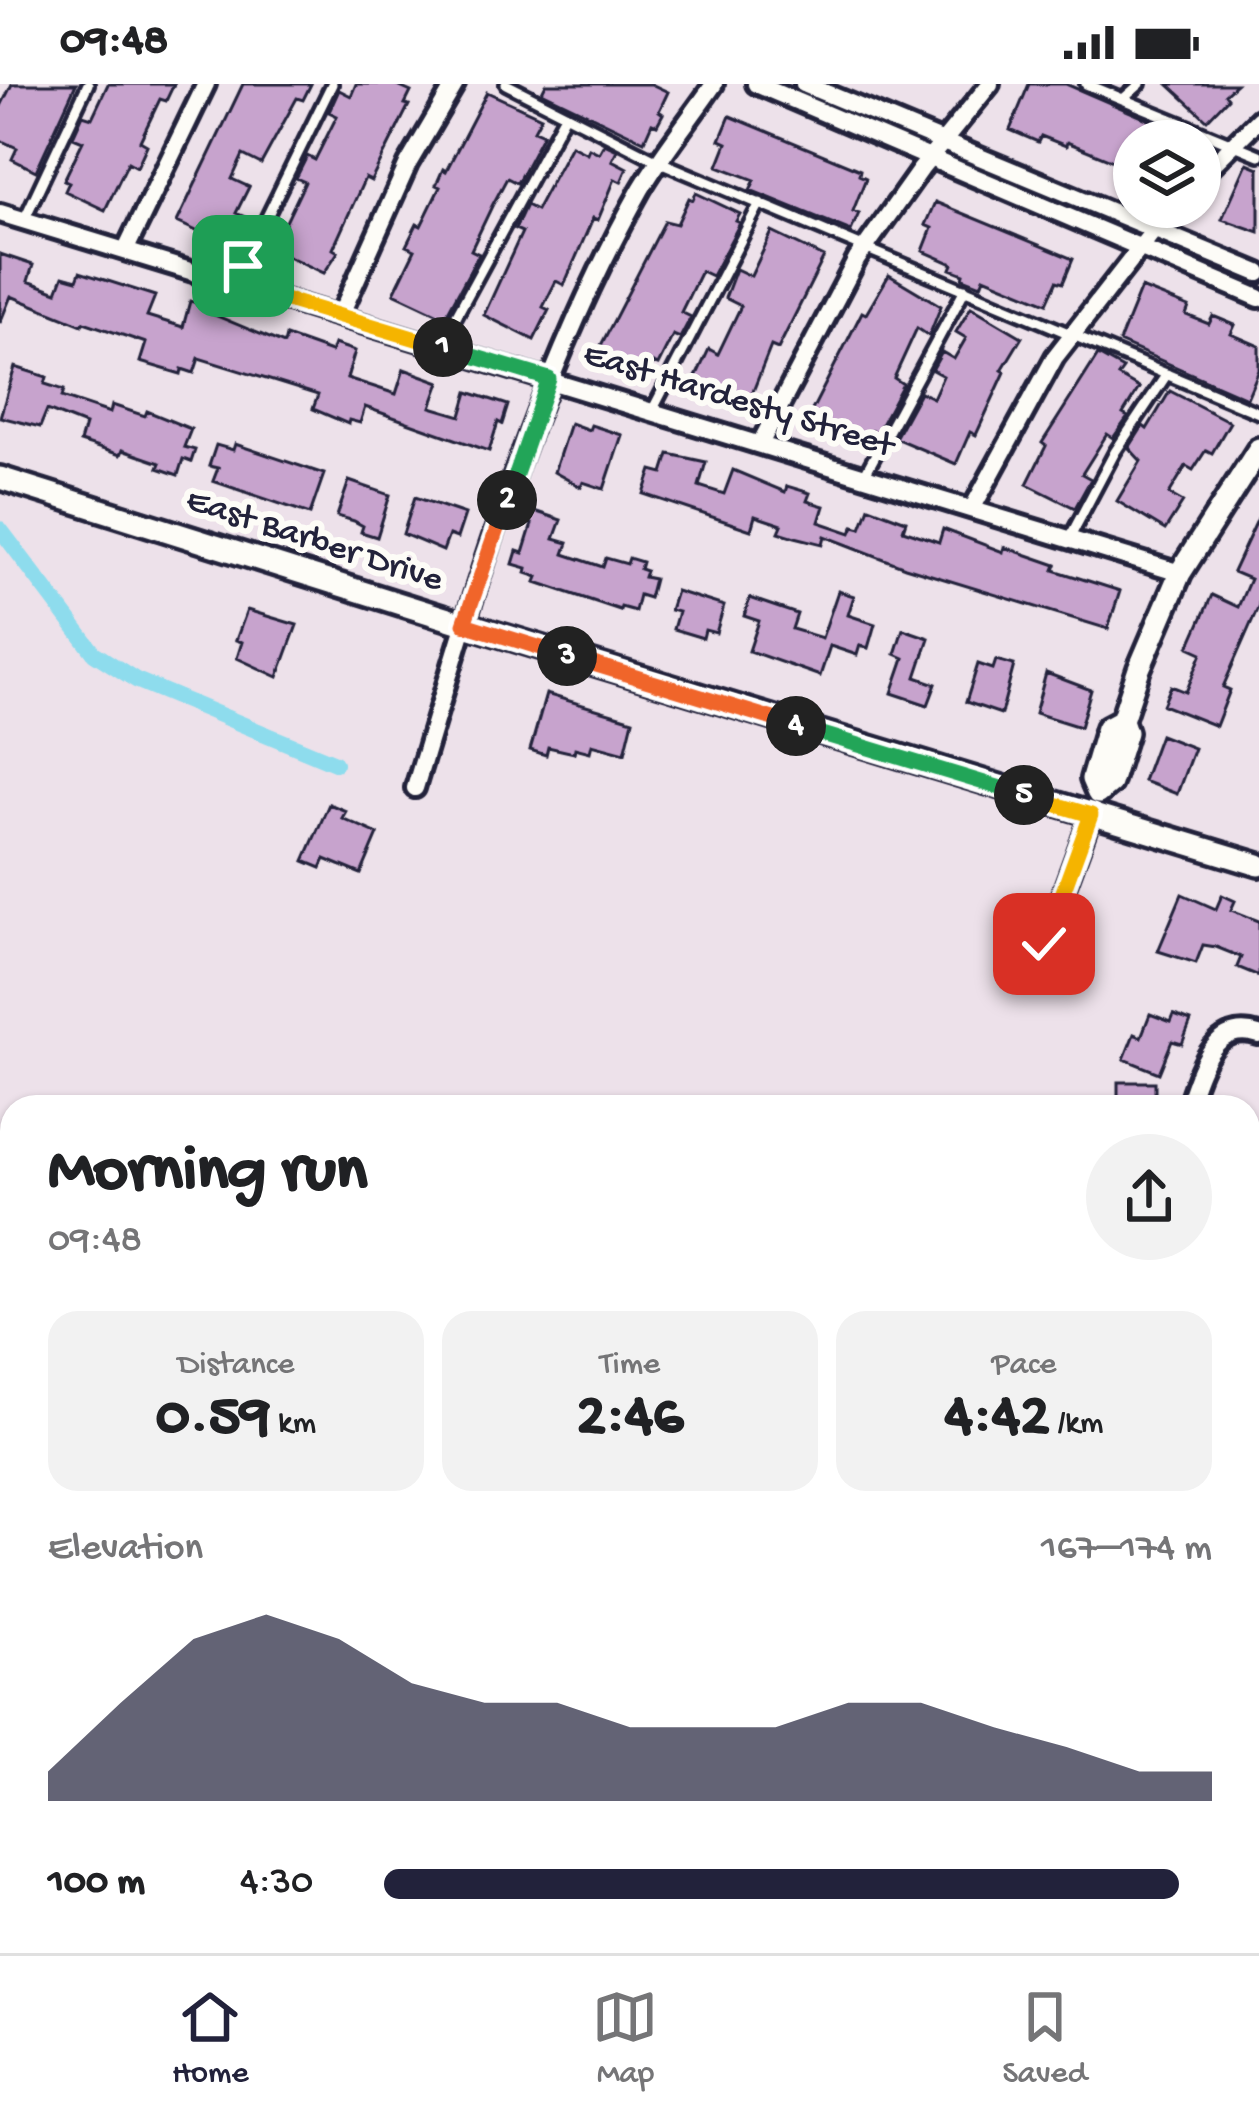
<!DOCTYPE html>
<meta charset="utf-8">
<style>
body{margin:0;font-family:"Gochi Hand",sans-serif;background:#f2f2f2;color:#202124;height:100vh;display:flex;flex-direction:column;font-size:45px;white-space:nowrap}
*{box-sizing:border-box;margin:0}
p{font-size:39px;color:#757577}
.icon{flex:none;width:66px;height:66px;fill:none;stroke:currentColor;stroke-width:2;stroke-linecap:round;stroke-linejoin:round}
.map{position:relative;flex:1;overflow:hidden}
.side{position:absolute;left:0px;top:1011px;width:1260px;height:858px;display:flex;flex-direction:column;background:#fff;border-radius:36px 36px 0 0;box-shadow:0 3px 9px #0004}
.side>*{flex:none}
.fabs{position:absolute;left:1113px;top:36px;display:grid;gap:24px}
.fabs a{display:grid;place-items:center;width:108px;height:108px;border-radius:50%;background:#fff;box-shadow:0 3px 9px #0004;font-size:60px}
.pin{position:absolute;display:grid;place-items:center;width:102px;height:102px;color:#fff;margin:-51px;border-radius:24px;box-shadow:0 6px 18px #0006}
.km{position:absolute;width:60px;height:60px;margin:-30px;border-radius:50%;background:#222;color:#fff;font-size:33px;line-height:60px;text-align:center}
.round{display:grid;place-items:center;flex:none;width:126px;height:126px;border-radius:63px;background:#f2f2f2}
.headline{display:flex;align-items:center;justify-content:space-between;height:204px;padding:0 48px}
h1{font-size:66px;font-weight:700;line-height:90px}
.figures{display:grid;grid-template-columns:repeat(3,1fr);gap:18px;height:204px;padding:12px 48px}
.figures div{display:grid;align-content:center;border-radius:30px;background:#f2f2f2;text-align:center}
.figures b{font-size:60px;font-weight:700}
.figures small{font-size:33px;font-weight:400}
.figures p{font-size:33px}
.chart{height:336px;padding:24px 48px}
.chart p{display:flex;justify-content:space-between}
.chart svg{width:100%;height:216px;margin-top:12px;fill:#22223b;opacity:.7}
ul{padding:0 48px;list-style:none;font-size:39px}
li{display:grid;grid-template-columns:192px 144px 1fr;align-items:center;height:90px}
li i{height:30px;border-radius:15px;background:#22223b}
.status{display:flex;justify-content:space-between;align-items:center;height:84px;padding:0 60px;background:#fff;direction:ltr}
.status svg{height:33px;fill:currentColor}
.menu{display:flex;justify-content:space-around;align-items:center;height:168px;border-top:3px solid #e0e0e0;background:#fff;font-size:33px;color:#757577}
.menu a{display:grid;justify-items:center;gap:6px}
.menu .current{color:#22223b}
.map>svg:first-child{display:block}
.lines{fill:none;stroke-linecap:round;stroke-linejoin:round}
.canal{stroke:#8edced;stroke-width:16}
.building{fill:#c7a3cd;stroke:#22223b;stroke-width:3}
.service-casing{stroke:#22223b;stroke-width:18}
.minor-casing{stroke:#22223b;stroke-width:26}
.tertiary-casing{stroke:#22223b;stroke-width:30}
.service{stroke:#fdfcf7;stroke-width:9}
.minor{stroke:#fdfcf7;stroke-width:16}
.tertiary{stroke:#fdfcf7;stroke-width:21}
.split-1-casing{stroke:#fff;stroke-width:24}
.split-2-casing{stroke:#fff;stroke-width:24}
.split-3-casing{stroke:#fff;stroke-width:24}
.split-4-casing{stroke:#fff;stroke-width:24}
.split-5-casing{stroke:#fff;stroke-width:24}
.split-6-casing{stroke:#fff;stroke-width:24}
.split-1{stroke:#f5b400;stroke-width:15}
.split-2{stroke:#22a559;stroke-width:15}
.split-3{stroke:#f0652b;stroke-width:15}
.split-4{stroke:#f0652b;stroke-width:15}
.split-5{stroke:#22a559;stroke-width:15}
.split-6{stroke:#f5b400;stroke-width:15}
.labels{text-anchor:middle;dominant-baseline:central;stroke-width:12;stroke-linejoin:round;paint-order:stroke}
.street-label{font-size:36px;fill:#22223b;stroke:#fdfcf7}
</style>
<div class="status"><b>09:48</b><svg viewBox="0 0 49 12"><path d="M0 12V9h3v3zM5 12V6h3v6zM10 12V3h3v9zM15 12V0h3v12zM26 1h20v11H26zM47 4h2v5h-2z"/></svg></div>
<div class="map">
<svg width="1259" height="1869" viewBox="0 0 1259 1869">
<rect width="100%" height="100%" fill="#ede1ea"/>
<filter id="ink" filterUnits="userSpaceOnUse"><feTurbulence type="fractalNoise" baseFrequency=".00833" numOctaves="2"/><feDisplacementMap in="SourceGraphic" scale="24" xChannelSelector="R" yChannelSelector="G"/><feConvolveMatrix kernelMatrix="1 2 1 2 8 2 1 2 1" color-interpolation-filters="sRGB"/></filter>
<g filter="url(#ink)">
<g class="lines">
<!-- canal -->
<path class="canal" d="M0 445 94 569 136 596 335 679"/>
</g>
<!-- building -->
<path class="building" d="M12 0H76L36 87 12 75 17 64 0 56V24Z
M108 0H174L166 17 160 15 140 57 147 61 137 83 128 78 105 126 65 107 69 98 64 96 83 57 73 53 83 31 92 34Z
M243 0H311L303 16 297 14 261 80 243 71 232 95 249 103 236 129 245 133 227 161 177 138Z
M356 0H393L411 8 405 20 409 21 371 97 365 94 333 165 338 168 324 189 273 165 305 98 296 94 307 72 315 76 337 32 329 28 339 6 351 12Z
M546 0H651L668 8 659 27 663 30 657 41 652 39 644 57 542 8Z
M1029 0H1066L1198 57H1134V97L1117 90 1121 80 1067 58 1066 62 1041 52 1038 58 1010 46Z
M1168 0H1236L1225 10 1228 14 1207 36Z
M487 8 541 33 534 46 543 50 517 99 507 94 492 122 471 166 479 170 445 233 394 209 415 166 406 162 417 140 421 142 440 103 436 101 443 85 446 87Z
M730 32 860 86 859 91 866 94 853 127 859 129 851 147 750 106 755 96 718 82 727 59 720 56Z
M604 60 617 66 612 76 627 84 621 98 615 95 598 136 593 134 564 201 556 197 543 223 549 226 534 256 484 231 522 148 515 145 526 121 536 126 571 61 587 69 589 64 599 69Z
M1247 79 1259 84V148L1222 135Z
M696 109 740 130 736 137 740 139 712 192 701 187 681 228 691 233 680 254 673 251 658 281 653 279 648 292 598 267 665 137 677 140 689 114 693 116Z
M935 118 1073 175 1063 199 1057 197 1047 219 984 193 981 201 963 194 964 190 951 185 953 180 923 167 932 144 925 141Z
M772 148 824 173 778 265 771 262 748 320 695 295 709 265 718 270 741 222 725 214 736 185 751 192Z
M0 170 33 181 28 197 57 208 63 192 77 196 80 188 155 212 147 232 183 243 190 217 214 224 212 230 284 260 286 252 331 268 334 260 355 267 347 294 396 310 404 285 440 298 431 323 461 332 468 308 508 321 502 340 498 338 489 367 365 323 360 339 349 336 348 340 313 325 318 311 199 274 194 289 182 285 181 290 140 278 146 259 84 238 82 241 11 212 0 239Z
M889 191 941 222 929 252 917 244 894 294 903 300 877 348 872 347 867 358 809 332 862 228 866 230Z
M1141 204 1189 223 1186 231 1209 240 1213 232 1235 241 1231 250 1259 262V286L1247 314 1119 258Z
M971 223 1022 253 1002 286 1005 288 976 351 970 348 956 380 895 354 920 308 933 314 943 292 932 286 942 268 954 275 966 254 956 248Z
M1098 271 1123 285 1118 292 1139 304 1123 330 1128 333 1113 354 1107 350 1082 390 1091 395 1075 424 1027 400 1046 362 1042 359Z
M15 283 47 293 45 300 64 306 62 313 110 329 112 321 145 332 147 327 191 345 184 363 195 366 191 378 183 375 178 391 158 384 160 379 122 366 120 371 80 358 85 341 47 326 40 343 0 333Z
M1170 307 1230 338 1212 369 1206 366 1193 386 1186 382 1169 410 1183 418 1165 446 1117 417 1141 377 1129 364 1143 342 1147 345Z
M570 339 589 346 591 341 622 351 604 405 583 398 581 403 554 388Z
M235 360 324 390 310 430 213 397 218 384 209 382 216 361 233 366Z
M669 370 706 378 699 402 724 410 733 386 785 408 787 402 810 409 807 417 824 422 819 438 851 449 854 442 861 444 869 423 906 437 903 446 939 458 943 445 1003 468 1004 463 1056 481 1054 486 1120 507 1108 545 905 483 825 452 823 460 795 453 779 448 782 441 755 432 751 446 644 410 652 386 663 389Z
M349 397 390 411 377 453 361 448 363 442 354 437 337 432Z
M415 413 465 430 457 454 449 451 443 467 403 450Z
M531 426 561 436 554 455 568 459 564 470 603 483 606 474 627 480 629 474 642 478 640 485 646 487 644 493 654 495 649 514 639 511 635 527 621 523 620 526 536 498 538 493 526 489 527 484 513 480 517 467 523 469 532 440 526 439Z
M1259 432V521L1223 603 1230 606 1216 642 1163 621 1171 602 1186 608 1202 569 1189 563 1212 511 1238 523 1250 495 1233 488Z
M676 507 724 522 716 549 705 546 703 554 673 545 678 528 670 526Z
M838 507 854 512 848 531 875 540 868 564 860 561 857 571 830 562 820 592 749 567 759 537 744 532 750 514 797 530 792 545 822 554Z
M247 526 297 541 278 593 237 574 242 558 236 556Z
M903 545 929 554 916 593 936 600 928 621 892 609 904 574 895 570Z
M996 576 1014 581 1001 630 966 618 978 580 993 585Z
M1046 589 1091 606 1080 643 1035 629Z
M546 610 633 636 625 669 592 660 590 668 575 664 574 669 548 663 546 671 530 666Z
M1160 651 1194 664 1177 710 1143 697Z
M329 720 346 727 342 734 378 750 361 790 325 775 321 784 304 777Z
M1182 810 1216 825 1222 811 1235 817 1231 826 1259 837V892L1237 883 1241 873 1216 863 1203 861 1196 879 1158 867Z
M1150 930 1171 938 1174 931 1191 937 1182 960 1172 957 1159 989 1124 975 1134 950 1141 953Z
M1118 998H1155V1023H1118Z"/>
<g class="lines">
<defs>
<path id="service" d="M506 0 660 78 1259 329
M1086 0 1259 71
M1123 15 1140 0
M24 136 88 0
M234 200 332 0
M440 262 564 33
M652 327 760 119
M864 392 965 205
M1069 455 1115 368 1167 290
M679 1857 703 1869"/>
<path id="minor" d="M756 0 1259 214
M804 0 1259 189
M1200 93 1259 35
M0 129 1180 489
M125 167 206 0
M340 232 408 80 455 0
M760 360 857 175 921 85 990 0
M972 425 1055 273 1172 123
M415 704C476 501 536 292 641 105 662 69 690 35 714 0
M1044 860 1091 732
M1187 1023C1200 987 1212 936 1259 951
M385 1857 391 1869
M929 1857 958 1869"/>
<path id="tertiary" d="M0 394 464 540 1259 781
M1122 636 1107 644 1092 695 1098 709 1110 699 1126 648 1122 636 1139 585 1180 489 1259 365"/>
</defs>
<!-- service casing -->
<use href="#service" class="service-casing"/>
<!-- minor casing -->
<use href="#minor" class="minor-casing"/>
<!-- tertiary casing -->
<use href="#tertiary" class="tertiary-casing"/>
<!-- service -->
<use href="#service" class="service"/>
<!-- minor -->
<use href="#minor" class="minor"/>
<!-- tertiary -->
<use href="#tertiary" class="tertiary"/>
</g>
</g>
<g class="lines" filter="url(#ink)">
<defs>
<path id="split-1" d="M243 182 234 200 443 263"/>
<path id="split-2" d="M443 263 549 295 507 416"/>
<path id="split-3" d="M507 416 464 540 567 572"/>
<path id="split-4" d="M567 572 796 642"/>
<path id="split-5" d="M796 642 1024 711"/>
<path id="split-6" d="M1024 711 1091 731 1044 860"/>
</defs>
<!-- split-1 casing -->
<use href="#split-1" class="split-1-casing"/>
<!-- split-2 casing -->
<use href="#split-2" class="split-2-casing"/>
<!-- split-3 casing -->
<use href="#split-3" class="split-3-casing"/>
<!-- split-4 casing -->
<use href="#split-4" class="split-4-casing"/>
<!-- split-5 casing -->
<use href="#split-5" class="split-5-casing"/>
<!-- split-6 casing -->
<use href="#split-6" class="split-6-casing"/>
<!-- split-1 -->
<use href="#split-1" class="split-1"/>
<!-- split-2 -->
<use href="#split-2" class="split-2"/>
<!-- split-3 -->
<use href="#split-3" class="split-3"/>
<!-- split-4 -->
<use href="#split-4" class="split-4"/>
<!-- split-5 -->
<use href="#split-5" class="split-5"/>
<!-- split-6 -->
<use href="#split-6" class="split-6"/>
</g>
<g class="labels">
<!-- street labels -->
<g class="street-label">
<text transform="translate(738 318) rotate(17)">East Hardesty Street</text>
<text transform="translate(314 458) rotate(18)">East Barber Drive</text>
</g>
</g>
</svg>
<div class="fabs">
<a><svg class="icon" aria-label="layers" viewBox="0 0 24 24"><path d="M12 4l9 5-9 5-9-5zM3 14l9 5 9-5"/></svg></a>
</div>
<div class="pin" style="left:243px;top:182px;background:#1e9e55"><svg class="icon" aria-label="arrive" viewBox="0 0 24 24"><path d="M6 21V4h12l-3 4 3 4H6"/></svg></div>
<div class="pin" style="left:1044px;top:860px;background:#d93025"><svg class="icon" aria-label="check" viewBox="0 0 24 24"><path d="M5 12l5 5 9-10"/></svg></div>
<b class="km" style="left:443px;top:263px">1</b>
<b class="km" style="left:507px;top:416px">2</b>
<b class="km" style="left:567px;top:572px">3</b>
<b class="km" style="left:796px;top:642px">4</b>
<b class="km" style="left:1024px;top:711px">5</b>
<section class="side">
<div class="headline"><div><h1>Morning run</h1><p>09:48</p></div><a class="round"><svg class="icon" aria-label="share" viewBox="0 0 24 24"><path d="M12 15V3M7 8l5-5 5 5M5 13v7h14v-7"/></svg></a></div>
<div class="figures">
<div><p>Distance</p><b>0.59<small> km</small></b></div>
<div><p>Time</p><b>2:46</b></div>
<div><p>Pace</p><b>4:42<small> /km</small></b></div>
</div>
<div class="chart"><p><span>Elevation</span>167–174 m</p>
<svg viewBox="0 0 160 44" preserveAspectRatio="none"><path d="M0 44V38L10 24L20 11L30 6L40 11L50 20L60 24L70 24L80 29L90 29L100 29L110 24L120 24L130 29L140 33L150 38L160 38V44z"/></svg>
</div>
<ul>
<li><b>100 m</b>4:30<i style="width:96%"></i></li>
</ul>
</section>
</div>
<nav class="menu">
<a class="current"><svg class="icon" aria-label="home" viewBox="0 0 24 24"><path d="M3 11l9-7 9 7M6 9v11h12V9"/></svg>Home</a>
<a><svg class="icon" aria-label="map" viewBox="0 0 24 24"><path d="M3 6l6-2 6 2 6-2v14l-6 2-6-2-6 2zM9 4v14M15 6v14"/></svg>Map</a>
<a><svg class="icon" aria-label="saved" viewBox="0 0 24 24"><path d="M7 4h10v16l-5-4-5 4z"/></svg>Saved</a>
</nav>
